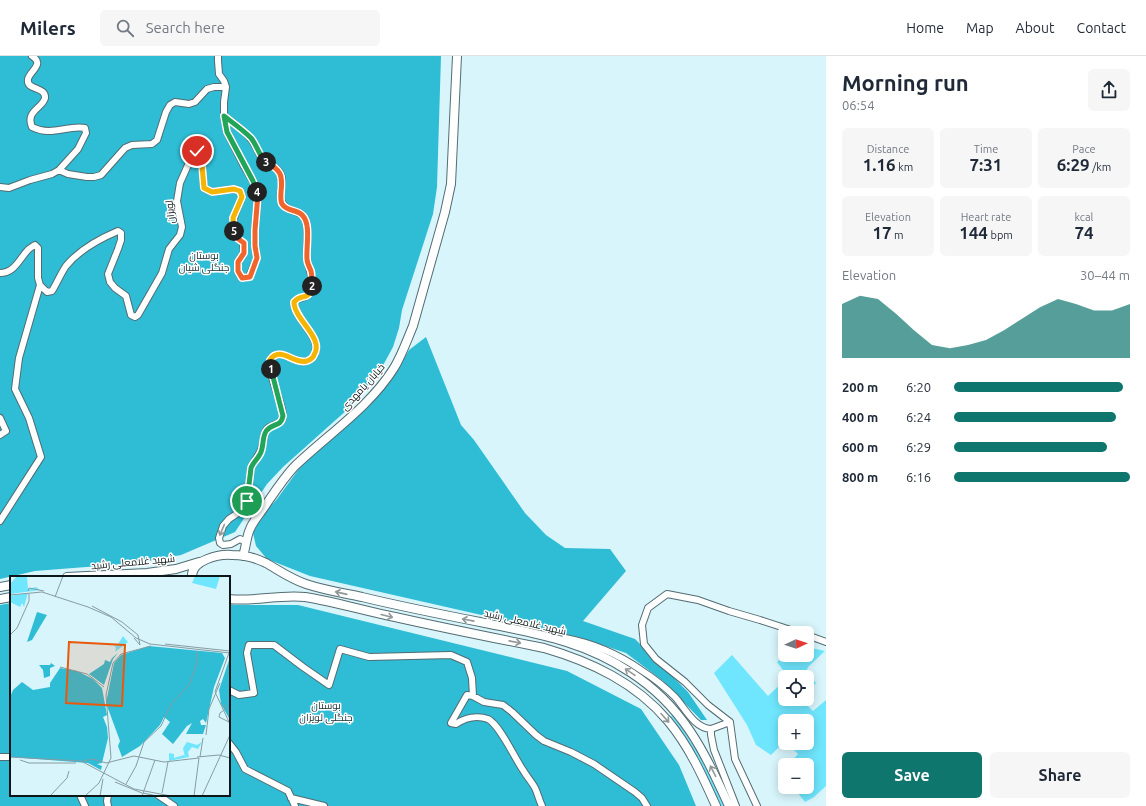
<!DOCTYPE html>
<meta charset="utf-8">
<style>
body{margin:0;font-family:Ubuntu,Cairo,sans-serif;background:#f6f6f7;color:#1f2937;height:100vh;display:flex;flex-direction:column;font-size:15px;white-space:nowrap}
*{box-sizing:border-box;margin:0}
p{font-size:13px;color:#747a83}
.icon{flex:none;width:22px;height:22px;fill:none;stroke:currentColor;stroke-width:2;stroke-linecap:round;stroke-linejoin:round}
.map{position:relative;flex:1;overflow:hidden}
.panel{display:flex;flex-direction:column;background:#fff;width:320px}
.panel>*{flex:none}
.needle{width:26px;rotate:87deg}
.tools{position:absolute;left:778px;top:570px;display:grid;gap:8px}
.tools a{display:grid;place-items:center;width:36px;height:36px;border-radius:6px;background:#fff;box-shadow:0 2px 10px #0003;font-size:20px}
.pin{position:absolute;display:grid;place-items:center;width:34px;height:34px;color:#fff;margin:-17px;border:2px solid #fff;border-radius:50%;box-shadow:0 1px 4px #0007}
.km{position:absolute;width:20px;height:20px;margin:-10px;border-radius:50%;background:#222;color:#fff;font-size:11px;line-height:20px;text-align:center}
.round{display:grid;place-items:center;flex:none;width:42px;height:42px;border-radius:6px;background:#f6f6f7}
.summary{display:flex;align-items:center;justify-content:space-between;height:68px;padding:0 16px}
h1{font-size:22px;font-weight:700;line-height:30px}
.figures{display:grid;grid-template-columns:repeat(3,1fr);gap:6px;height:68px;padding:4px 16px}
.figures div{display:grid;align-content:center;border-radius:6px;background:#f6f6f7;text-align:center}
.figures b{font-size:17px;font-weight:700}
.figures small{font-size:11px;font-weight:400}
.figures p{font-size:11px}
.chart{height:112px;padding:8px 16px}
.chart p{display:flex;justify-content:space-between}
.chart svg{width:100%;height:72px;margin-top:4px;fill:#0f766e;opacity:.7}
.action{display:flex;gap:8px;margin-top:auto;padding:8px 16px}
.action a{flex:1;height:46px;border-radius:6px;background:#0f766e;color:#fff;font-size:16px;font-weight:700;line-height:46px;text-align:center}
.action a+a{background:#f6f6f7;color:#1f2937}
ul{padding:0 16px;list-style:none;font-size:13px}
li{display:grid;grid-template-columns:64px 48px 1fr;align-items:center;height:30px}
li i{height:10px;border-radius:5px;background:#0f766e}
header{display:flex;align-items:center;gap:24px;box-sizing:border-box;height:56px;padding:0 20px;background:#fff;border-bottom:1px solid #e0e1e3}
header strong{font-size:19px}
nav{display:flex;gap:22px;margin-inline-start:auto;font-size:14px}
.search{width:280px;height:36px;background:#f6f6f7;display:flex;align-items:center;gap:10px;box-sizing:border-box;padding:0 14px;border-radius:6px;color:#747a83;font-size:15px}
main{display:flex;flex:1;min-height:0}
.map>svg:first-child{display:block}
.green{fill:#6fe6fd}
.forest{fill:#2fbcd5}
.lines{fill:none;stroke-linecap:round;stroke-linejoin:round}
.minor-casing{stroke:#526c72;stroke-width:8}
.major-casing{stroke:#526c72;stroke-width:10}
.minor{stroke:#fff;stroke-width:6}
.major{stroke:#fff;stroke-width:8}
.oneway{stroke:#929798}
.split-1-casing{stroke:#fff;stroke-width:8}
.split-2-casing{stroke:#fff;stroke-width:8}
.split-3-casing{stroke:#fff;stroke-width:8}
.split-4-casing{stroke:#fff;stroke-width:8}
.split-5-casing{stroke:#fff;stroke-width:8}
.split-6-casing{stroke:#fff;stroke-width:8}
.split-1{stroke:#22a559;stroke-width:5}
.split-2{stroke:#f5b400;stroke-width:5}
.split-3{stroke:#f0652b;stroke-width:5}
.split-4{stroke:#22a559;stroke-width:5}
.split-5{stroke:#f0652b;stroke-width:5}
.split-6{stroke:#f5b400;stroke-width:5}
.labels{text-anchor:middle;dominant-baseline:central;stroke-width:3;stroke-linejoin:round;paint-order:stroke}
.street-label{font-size:10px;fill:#0d171a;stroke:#fff}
.park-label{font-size:10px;fill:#172d32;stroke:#fff}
.inset-road{fill:none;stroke:#879ca2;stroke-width:1}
.view{fill:#e8590c;fill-opacity:0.15;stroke:#e8590c;stroke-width:2}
.inset-edge{fill:none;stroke:#0d171a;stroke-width:2}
</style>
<header>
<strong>Milers</strong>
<div class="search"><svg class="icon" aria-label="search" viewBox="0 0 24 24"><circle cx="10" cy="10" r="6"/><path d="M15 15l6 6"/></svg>Search here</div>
<nav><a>Home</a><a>Map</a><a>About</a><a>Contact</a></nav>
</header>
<main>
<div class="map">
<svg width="826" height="750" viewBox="0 0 826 750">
<rect width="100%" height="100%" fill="#d8f5fc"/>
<!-- green -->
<path class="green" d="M807 591 825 595 809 610 806 615 816 627 807 636V621H788L777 606 785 599H795L798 602V599H807Z
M732 599 768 640 785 624V643H801L813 655 826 644V730L814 741 805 746 793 731H807V709H787L798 698 787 687H807V665H785V685L771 699 756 689 747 669 714 617Z
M673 658 705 707 725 750H720L712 732 670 661Z"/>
<!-- forest -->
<path class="forest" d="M0 0H441L437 131 433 158 402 254 399 272 393 291 381 313 365 334 348 353 283 411 267 428 235 476 181 499 137 507 35 515 0 523Z
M426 281 461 369 474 384 525 457 546 479 565 492 610 493 626 515 583 565 635 583 688 636 707 664H701L663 625 626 597 578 581 310 520 267 503 256 490 253 477 261 461 277 443 301 410 358 358 387 329 409 294Z
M11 547V739H229V548L234 549H298L567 615 641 653 679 709 696 750H0V549Z"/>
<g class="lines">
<defs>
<path id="minor" d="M224 60C233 67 243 73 250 82 256 88 258 99 265 105 271 110 278 111 281 119 285 128 277 140 283 148 288 157 301 153 305 163 310 173 306 191 307 202 308 214 317 226 309 238 306 243 299 240 294 246 294 264 324 282 314 299 313 302 310 304 307 305 294 309 280 289 270 304 269 317 276 333 280 346 281 350 283 355 283 361 282 369 272 368 267 373 263 378 264 385 262 391 260 399 254 404 251 412L247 445 244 453 229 463 223 470 219 482 220 487 223 489 231 488 240 483 246 486
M59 114 68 118 87 121H94L101 119 125 92 132 89 152 88 157 84 166 56 170 49 175 46 189 48 195 46 207 33 214 31H226
M0 131 9 132 30 124 52 118 59 114 78 93 86 77 85 72C66 69 52 81 32 71 25 55 43 52 45 42 46 30 26 35 28 23 30 15 45 8 32 0
M0 217C14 217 19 204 27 195 29 192 32 191 35 189L38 192V222L40 229 47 236 52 235C57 227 61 217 66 210 79 194 99 183 118 175L121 177V184L118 193 108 218 110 226 115 232 126 240 131 259 135 261 138 259 162 217 169 193 180 179 182 171 177 145 180 127 188 109 194 98 197 95 202 109 204 132 212 136 234 133 240 135 242 141C235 159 225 172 243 187L244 197 238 206V215L242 222 249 221 257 202 255 190V174L258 138 253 125 244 110 227 76 224 60V46L226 31 224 25 219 18 218 5V0
M0 362 6 375 0 379
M0 465 41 401 29 362 15 333 19 302 40 229
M807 579 826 586
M565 582C592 587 618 598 641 614 652 621 666 632 675 641 685 652 694 672 711 673
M229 634 239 639 254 637 247 597 249 589H274L303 611 329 629 340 593 369 601 451 599 467 606 472 622 473 640
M711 673V679L714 694 736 750
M711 673 730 666
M229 687 236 696 245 713 288 735 295 750
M0 701H11
M80 739 85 750
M158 739 174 750
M291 742 324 750
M108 750 107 745 108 739
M542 750C539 744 538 738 535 732 532 726 527 721 523 714 515 703 500 669 488 663 477 659 465 662 456 668L451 667 467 639 473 640 484 646 503 649 512 656 536 679 544 685 571 696 594 708 635 736 642 742 647 750
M757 750 735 703 730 666 708 649 685 626 656 603 644 588 642 569 648 552 667 538 698 544 729 555 760 564 800 577"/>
<path id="major" d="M243 500C246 491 246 482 250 473 253 465 260 458 265 450 274 437 283 423 294 411 327 379 369 352 394 312 402 299 407 284 413 270L445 156 451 128 457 0
M67 521 147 517 176 513 199 506
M192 521C191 504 219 498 232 499 244 499 256 502 266 507 280 515 291 523 306 528 324 534 343 537 362 541 403 551 444 559 485 567 538 578 583 585 630 616 683 650 704 695 729 750
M0 531 11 529
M0 543 11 541
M229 543C254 546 280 538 305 541 336 546 365 555 395 561 444 572 494 582 544 592 592 606 636 627 668 665 689 690 703 721 716 750"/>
</defs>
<!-- minor casing -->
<use href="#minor" class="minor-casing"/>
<!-- major casing -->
<use href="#major" class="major-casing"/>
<!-- minor -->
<use href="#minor" class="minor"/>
<!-- major -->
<use href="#major" class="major"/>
</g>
<!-- one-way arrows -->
<defs><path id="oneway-shaft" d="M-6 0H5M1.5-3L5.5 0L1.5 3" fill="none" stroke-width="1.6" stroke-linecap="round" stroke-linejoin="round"/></defs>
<g class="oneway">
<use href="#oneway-shaft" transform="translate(222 474) rotate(113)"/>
<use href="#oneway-shaft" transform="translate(341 537) rotate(-167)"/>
<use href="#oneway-shaft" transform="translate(387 560) rotate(14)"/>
<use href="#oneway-shaft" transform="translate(468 564) rotate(-169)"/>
<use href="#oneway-shaft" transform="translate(515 586) rotate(11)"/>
<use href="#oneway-shaft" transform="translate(630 616) rotate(-146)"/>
<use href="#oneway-shaft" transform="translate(665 662) rotate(48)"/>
<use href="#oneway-shaft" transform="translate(713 715) rotate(-117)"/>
</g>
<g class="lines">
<defs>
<path id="split-1" d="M247 445 251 412C253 406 259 402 261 396 264 389 262 379 267 374 273 367 281 371 283 360L271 313"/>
<path id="split-2" d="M271 313 270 304C280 289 294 309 307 305 310 304 313 302 314 299 325 282 294 264 294 246 302 236 308 247 312 230"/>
<path id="split-3" d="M266 106C281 114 283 119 281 136 281 140 280 144 282 148 287 156 298 153 303 160 311 169 306 191 307 203 307 207 309 210 311 215 312 219 312 225 312 230"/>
<path id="split-4" d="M257 136 253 125 227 76 224 60C233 67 243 74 251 82 257 89 259 100 266 106"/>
<path id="split-5" d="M234 175 237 182 244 187V197L238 206V215L242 222 250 221 257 202 255 190V174L258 138 257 136"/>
<path id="split-6" d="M197 95 202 109 204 132 212 136 234 133 240 135 242 141 233 162 234 175"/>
</defs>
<!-- split-1 casing -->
<use href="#split-1" class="split-1-casing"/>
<!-- split-2 casing -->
<use href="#split-2" class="split-2-casing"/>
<!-- split-3 casing -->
<use href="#split-3" class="split-3-casing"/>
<!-- split-4 casing -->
<use href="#split-4" class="split-4-casing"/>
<!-- split-5 casing -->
<use href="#split-5" class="split-5-casing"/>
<!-- split-6 casing -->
<use href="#split-6" class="split-6-casing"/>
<!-- split-1 -->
<use href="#split-1" class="split-1"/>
<!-- split-2 -->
<use href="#split-2" class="split-2"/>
<!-- split-3 -->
<use href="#split-3" class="split-3"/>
<!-- split-4 -->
<use href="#split-4" class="split-4"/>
<!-- split-5 -->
<use href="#split-5" class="split-5"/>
<!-- split-6 -->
<use href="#split-6" class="split-6"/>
</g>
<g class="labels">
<!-- street labels -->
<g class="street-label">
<text transform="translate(170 156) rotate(-96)">لویزان</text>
<text transform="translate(363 331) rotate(-48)">خیابان یامهدی</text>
<text transform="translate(133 506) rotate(-5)">شهید غلامعلی رشید</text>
<text transform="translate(525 566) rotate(13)">شهید غلامعلی رشید</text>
</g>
<!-- park labels -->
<g class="park-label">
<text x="204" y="199">بوستان<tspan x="204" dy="12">جنگلی شیان</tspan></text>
<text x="326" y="649">بوستان<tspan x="326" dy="12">جنگلی لویزان</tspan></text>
</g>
</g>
<!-- overview -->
<g transform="translate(10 520)">
<rect width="220" height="220" fill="#d8f5fc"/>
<path d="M7 0H17L18 13 26 11 30 14 0 18V8ZM185 0H210L206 13 182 7ZM18 17 14 31 12 27 10 31 0 26V20ZM113 60 118 66 105 76 106 72 103 68 107 70ZM177 166 187 169 192 166 188 173 182 171 178 176 179 181 159 185V177L164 178V182L174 179 175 182 173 172Z" fill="#6fe6fd"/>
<path d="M27 36 37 39 22 64 17 66ZM139 70 212 77 215 82 204 111 196 147 193 143 190 145 191 149H196L193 158H176L182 147 177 150 163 168 152 158 160 146 154 141 150 149 130 170 112 181 108 170 110 165 96 127 104 87 111 79ZM108 77 103 83 94 109 79 98 94 88 95 84 100 86 102 82ZM220 81V144L211 128 209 114ZM41 87 45 90 40 92V100L34 102 33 94 29 89H40ZM50 92 67 95 83 103 92 112 97 139 93 141 97 151 98 162 92 187 87 188 92 190 91 194 78 187 0 181V121L3 114 12 106 23 114 40 111V107Z" fill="#2fbcd5"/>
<path class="inset-road" d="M18 15 19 12 34 15M0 19 32 16 78 31 101 41 126 62 140 68 220 77M45 21 53 0M82 30 112 46 128 59 130 69 124 62M0 59 7 52 19 25V18M155 68 220 75M220 74 205 116 220 148M50 91 77 98 94 111M213 131 215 129 217 132 210 137 209 141 219 146M196 159 199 133 210 107M0 181 71 185 124 213 161 220M187 181 209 179 220 182M190 181 193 162M10 184 19 187H66M73 185 83 183 96 187 124 180 154 186 189 182 184 220M105 206 132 217M116 208 126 190 134 166 151 150 161 128 179 109 188 84 187 75M133 217 147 220M152 217 158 186M40 220 57 202 59 195M75 220 89 207 101 182 96 119 103 87 111 78 141 70M90 220 93 203M132 220 145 184M192 220 220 159"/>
<path class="view" d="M59 66 115 69 112 130 56 127Z"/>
<rect width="220" height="220" class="inset-edge"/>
</g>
</svg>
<div class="tools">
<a><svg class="needle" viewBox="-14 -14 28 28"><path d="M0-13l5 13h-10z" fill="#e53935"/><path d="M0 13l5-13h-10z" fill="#747a83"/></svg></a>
<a><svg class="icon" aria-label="locate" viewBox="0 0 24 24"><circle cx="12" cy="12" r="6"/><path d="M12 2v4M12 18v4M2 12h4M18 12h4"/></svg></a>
<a>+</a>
<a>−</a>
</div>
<div class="pin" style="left:247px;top:445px;background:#1e9e55"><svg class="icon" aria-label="arrive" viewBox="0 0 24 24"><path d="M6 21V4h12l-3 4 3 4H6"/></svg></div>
<div class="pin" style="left:197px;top:95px;background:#d93025"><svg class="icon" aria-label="check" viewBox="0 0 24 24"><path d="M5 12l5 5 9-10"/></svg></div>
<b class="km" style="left:271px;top:313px">1</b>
<b class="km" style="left:312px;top:230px">2</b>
<b class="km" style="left:266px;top:106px">3</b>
<b class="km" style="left:257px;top:136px">4</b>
<b class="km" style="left:234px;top:175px">5</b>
</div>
<section class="panel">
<div class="summary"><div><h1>Morning run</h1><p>06:54</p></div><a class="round"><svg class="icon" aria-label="share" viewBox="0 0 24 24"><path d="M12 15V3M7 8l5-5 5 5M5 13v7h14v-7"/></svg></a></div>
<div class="figures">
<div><p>Distance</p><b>1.16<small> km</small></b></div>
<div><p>Time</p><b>7:31</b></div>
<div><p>Pace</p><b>6:29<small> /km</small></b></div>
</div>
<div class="figures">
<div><p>Elevation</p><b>17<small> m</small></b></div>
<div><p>Heart rate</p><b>144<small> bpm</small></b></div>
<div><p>kcal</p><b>74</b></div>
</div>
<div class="chart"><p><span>Elevation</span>30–44 m</p>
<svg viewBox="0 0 160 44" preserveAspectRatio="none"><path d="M0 44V11L10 6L20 8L30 17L40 27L50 36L60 38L70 36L80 33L90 27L100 20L110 13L120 8L130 11L140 15L150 15L160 11V44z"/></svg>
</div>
<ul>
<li><b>200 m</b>6:20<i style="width:96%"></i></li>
<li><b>400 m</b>6:24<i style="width:92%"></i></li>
<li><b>600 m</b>6:29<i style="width:87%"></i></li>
<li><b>800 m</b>6:16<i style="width:100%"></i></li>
</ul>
<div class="action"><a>Save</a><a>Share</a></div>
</section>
</main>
